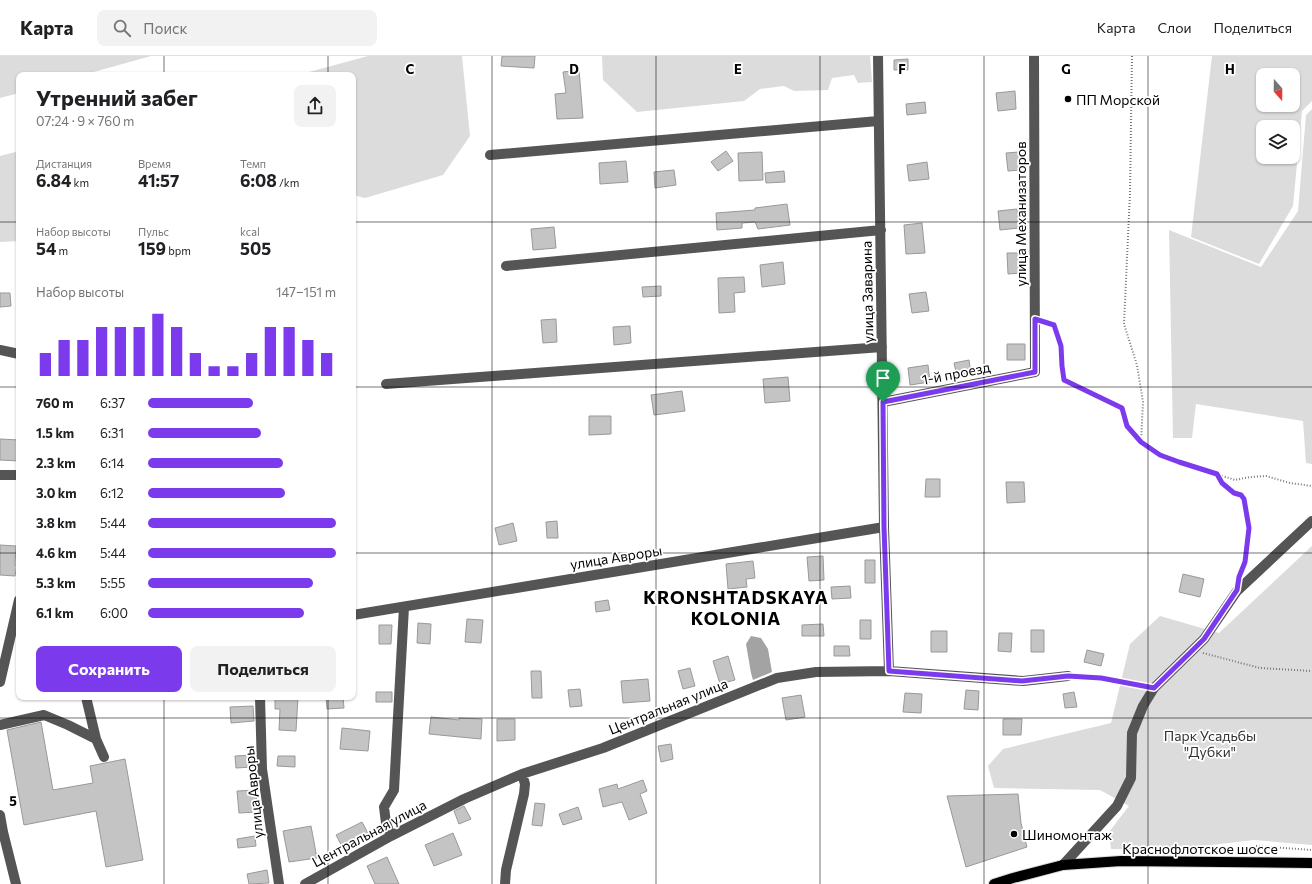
<!DOCTYPE html>
<html lang="ru">
<meta charset="utf-8">
<style>
body{margin:0;font-family:Commissioner,sans-serif;background:#f2f2f2;color:#202124;height:100vh;display:flex;flex-direction:column;font-size:15px;white-space:nowrap}
*{box-sizing:border-box;margin:0}
p{font-size:13px;color:#757577}
.icon{flex:none;width:22px;height:22px;fill:none;stroke:currentColor;stroke-width:2;stroke-linecap:round;stroke-linejoin:round}
.map{position:relative;flex:1;overflow:hidden}
.side{position:absolute;left:16px;top:16px;width:340px;height:628px;display:flex;flex-direction:column;background:#fff;border-radius:8px;box-shadow:0 1px 3px #0004}
.side>*{flex:none}
.needle{width:26px;rotate:160deg}
.tools{position:absolute;left:1256px;top:12px;display:grid;gap:8px}
.tools a{display:grid;place-items:center;width:44px;height:44px;border-radius:8px;background:#fff;box-shadow:0 1px 3px #0004;font-size:20px}
.pin{position:absolute;display:grid;place-items:center;width:34px;height:34px;color:#fff;margin:-41px -17px;border-radius:50% 50% 50% 0;rotate:-45deg;box-shadow:0 0 4px #0007}
.pin .icon{rotate:45deg}
.round{display:grid;place-items:center;flex:none;width:42px;height:42px;border-radius:8px;background:#f2f2f2}
.headline{display:flex;align-items:center;justify-content:space-between;height:68px;padding:0 20px}
h1{font-size:22px;font-weight:700;line-height:30px}
.figures{display:grid;grid-template-columns:repeat(3,1fr);gap:6px;height:68px;padding:4px 20px}
.figures div{display:grid;align-content:center}
.figures b{font-size:17px;font-weight:700}
.figures small{font-size:11px;font-weight:400}
.figures p{font-size:11px}
.chart{height:112px;padding:8px 20px}
.chart p{display:flex;justify-content:space-between}
.chart svg{width:100%;height:72px;margin-top:4px;stroke:#7c3aed;stroke-width:6}
.button{display:flex;gap:8px;margin-top:auto;padding:8px 20px}
.button a{flex:1;height:46px;border-radius:8px;background:#7c3aed;color:#fff;font-size:16px;font-weight:700;line-height:46px;text-align:center}
.button a+a{background:#f2f2f2;color:#202124}
ul{padding:0 20px;list-style:none;font-size:13px}
li{display:grid;grid-template-columns:64px 48px 1fr;align-items:center;height:30px}
li i{height:10px;border-radius:5px;background:#7c3aed}
header{display:flex;align-items:center;gap:24px;box-sizing:border-box;height:56px;padding:0 20px;background:#fff;border-bottom:1px solid #e0e0e0}
header strong{font-size:19px}
nav{display:flex;gap:22px;margin-inline-start:auto;font-size:14px}
.search{width:280px;height:36px;background:#f2f2f2;display:flex;align-items:center;gap:10px;box-sizing:border-box;padding:0 14px;border-radius:8px;color:#757577;font-size:15px}
.map>svg:first-child{display:block}
.green{fill:#dcdcdc;fill-rule:evenodd}
.water{fill:#a3a3a3}
.building{fill:#c4c4c4;stroke:#999}
.lines{fill:none;stroke-linecap:round;stroke-linejoin:round}
.major-casing{stroke:#dbdbdb;stroke-width:12}
.path{stroke:#777;stroke-width:2;stroke-dasharray:1 2;stroke-linecap:butt}
.minor{stroke:#555;stroke-width:10}
.major{stroke:#000;stroke-width:10}
.route-casing{stroke:#fff;stroke-width:8}
.route{stroke:#7c3aed;stroke-width:5}
.grid{fill:none;stroke:#000;stroke-width:1;stroke-opacity:0.55}
.poi-dot{fill:#000;stroke:#fff;stroke-width:1.5}
.labels{text-anchor:middle;dominant-baseline:central;stroke-width:3.5;stroke-linejoin:round;paint-order:stroke}
.poi-label{font-size:14px;fill:#000;stroke:#fff;text-anchor:start}
.street-label{font-size:14px;fill:#000;stroke:#fff}
.park-label{font-size:14px;fill:#333;stroke:#fff}
.district-label{font-size:18px;font-weight:bold;letter-spacing:1px;fill:#000;stroke:#fff}
.grid-label{font-size:13px;text-anchor:middle;font-weight:bold;fill:#000;stroke:#fff;stroke-width:3.5;stroke-linejoin:round;paint-order:stroke}
</style>
<header>
<strong>Карта</strong>
<div class="search"><svg class="icon" aria-label="search" viewBox="0 0 24 24"><circle cx="10" cy="10" r="6"/><path d="M15 15l6 6"/></svg>Поиск</div>
<nav><a>Карта</a><a>Слои</a><a>Поделиться</a></nav>
</header>
<div class="map">
<svg width="1312" height="828" viewBox="0 0 1312 828">
<rect width="100%" height="100%" fill="#fff"/>
<!-- green -->
<path class="green" d="M0 0H151L83 19H19V37L0 42Z
M368 0H462L470 80 443 119 365 142 353 139V19H298Z
M602 0H870L872 26 858 27 854 19 832 22 828 34 794 35 784 30 760 33 744 45 637 56 603 24Z
M1212 0H1312V45L1302 55 1293 150 1259 208 1191 181ZM1263 19H1293V49H1263ZM1263 71H1293V101H1263Z
M1312 53V408L1306 407 1303 365 1196 348 1192 382H1173L1169 174 1261 211 1298 155 1306 59Z
M19 95V185L0 186V100Z
M1312 490V789L1254 784 1169 794 1111 793 1109 776 1129 750 1100 734 994 732 988 710 1003 693 1111 667 1130 588 1160 560 1219 577Z"/>
<!-- water -->
<path class="water" d="M751 580 761 582 768 593 772 616 753 624 751 617 746 588Z"/>
<!-- building -->
<path class="building" d="M502 0H535L534 12 501 10Z
M908 3V14H894V4Z
M579 14 583 62 557 63 555 38 566 37 563 16Z
M1015 35 1016 53 998 55 996 37Z
M925 46 926 57 907 59 906 48Z
M726 95 733 105 718 115 711 106Z
M762 96 763 124 739 125 738 97Z
M1019 96 1021 114 1008 115 1006 97Z
M626 105 628 126 600 128 599 107Z
M927 106 929 123 909 125 907 109Z
M674 114 676 129 655 132 654 116Z
M784 115 785 126 766 127 765 117Z
M787 148 790 169 758 173 755 166 742 167V172L717 174 716 157 755 154V152Z
M1017 153 1019 172 1000 174 998 155Z
M922 167 925 197 906 198 904 169Z
M554 171 556 192 533 194 531 173Z
M1007 197H1020L1021 217 1008 218Z
M783 206 785 228 762 231 760 209Z
M744 221 745 236 734 237 735 256 719 257 718 222Z
M661 230V240L643 241 642 231Z
M926 236 929 255 912 257 909 238Z
M0 237H10L11 250 0 251Z
M556 263 557 286 543 287 541 264Z
M630 270 631 287 614 289 613 271Z
M1007 288H1025V304H1007Z
M969 304 971 318 957 320 954 307Z
M928 309 930 326 910 329 908 312Z
M788 321 790 345 765 347 763 323Z
M682 335 685 355 654 359 651 339Z
M589 360H611V378L589 379Z
M0 383 19 384V405L0 404Z
M926 423H940V441H925Z
M1006 426H1024L1025 446 1007 447Z
M557 465 558 482H547L546 466Z
M513 467 517 485 499 489 495 472Z
M0 489 16 490 15 509H17L15 520 0 519Z
M823 500 824 524 809 525 807 501Z
M865 504H875V527H865Z
M753 505 755 522 746 523 747 531 728 533 726 508Z
M1183 518 1204 523 1200 541 1179 536Z
M850 530 851 542 832 543 831 531Z
M608 544 610 554 596 556 595 546Z
M467 563 483 564 481 587 465 586Z
M860 564H871V583H860Z
M418 567 431 568 430 588 417 587Z
M823 568 824 580H802V569Z
M379 569H392L391 588H379Z
M1031 574H1044V596H1031Z
M931 575H947V596H931Z
M999 577H1012L1011 596 998 595Z
M834 590H849L850 600H834Z
M1087 594 1104 598 1101 610 1084 606Z
M728 600 735 624 720 628 713 605Z
M690 612 695 630 683 633 678 615Z
M531 615H541L542 642H532Z
M648 623 650 645 623 647 621 625Z
M580 633 582 650 570 651 568 634Z
M966 634 979 635 978 654 964 653Z
M376 636H392V646H376Z
M1074 636 1077 651 1065 652 1063 638Z
M905 637 922 638 921 657 903 656Z
M801 639 805 661 786 664 782 642Z
M275 641H298L296 675 279 674 280 653H275Z
M326 641H343L344 652 327 653Z
M253 650 254 665 231 667 230 651Z
M431 661 459 664V662L482 663 481 683 429 678Z
M497 663H515V684L497 685Z
M1003 663H1022L1021 679H1003Z
M41 666 53 734 93 727 90 710 125 703 143 804 106 811 96 755 24 769 7 674Z
M342 672 370 675 368 695 340 693Z
M671 688 673 703 661 706 658 690Z
M252 699 253 711 236 712 235 700Z
M278 700H295V711L277 710Z
M643 724 647 735 640 738 647 757 629 764 622 746 603 751 599 733 617 728 618 733Z
M256 734 257 756 239 757 237 735Z
M1018 738 1021 767 1027 791 966 811 947 740Z
M535 747 545 748 542 770 532 769Z
M464 750 471 763 459 768 454 755Z
M578 751 582 763 563 769 559 758Z
M362 766 370 781 344 794 336 779Z
M311 770 317 802 289 806 283 775Z
M453 777 462 799 434 810 425 789Z
M255 780 256 790 238 792 237 783Z
M387 801 399 828H375L367 810Z
M267 814 269 827 249 828 247 818Z"/>
<g class="lines">
<defs>
<path id="major" d="M994 828 1013 822 1063 809 1121 805 1312 807"/>
</defs>
<!-- major casing -->
<use href="#major" class="major-casing"/>
<!-- path -->
<path class="path" d="M1132 0 1130 137 1124 268 1137 309 1143 346 1141 386 1160 399 1179 406 1235 424 1250 421 1266 420 1290 427 1312 430
M1045 266 1054 269 1061 290 1062 311 1064 323 1122 352 1127 370 1141 386
M1218 419C1222 426 1226 432 1233 436 1237 439 1241 439 1244 443 1250 467 1251 493 1241 516
M1203 597 1260 612 1312 615
M1078 621 1101 622 1143 630
M1256 790 1312 794"/>
<!-- minor -->
<path class="minor" d="M878 0 884 471 889 615
M490 99 878 65
M506 210 881 174
M0 294 19 298
M386 328 882 291
M883 346 1035 316 1034 0
M0 419H19
M353 559 884 471
M0 626 19 544
M86 641 96 683
M260 641 262 713 279 828
M0 669 44 659 68 669 96 683 104 701
M0 759 3 776 16 828
M391 780 386 767 384 751 394 734 404 551
M1063 809 1117 750 1131 722 1132 677 1143 650 1154 632 1204 583 1237 535 1312 465
M305 828 391 780 464 743 522 718 603 692 777 622 816 616 889 615 1023 625 1068 620
M505 828 506 814 524 738 525 728 522 718"/>
<!-- major -->
<use href="#major" class="major"/>
</g>
<g class="lines">
<defs>
<path id="route" d="M1035 263 1054 269 1061 290 1062 310 1064 324 1122 352 1127 370 1141 386 1160 399 1179 406 1217 418 1222 427 1234 437 1241 439 1244 443 1249 472 1245 506 1239 521 1237 534 1204 583 1154 632 1101 622 1068 620 1022 625 889 615 884 471 883 346 1035 316Z"/>
</defs>
<!-- route casing -->
<use href="#route" class="route-casing"/>
<!-- route -->
<use href="#route" class="route"/>
</g>
<!-- grid -->
<path class="grid" d="M164 0V19M328 0V19M492 0V828M656 0V828M820 0V828M984 0V828M1148 0V828M0 166H19M353 166H1312M0 331H19M353 331H1312M0 497H19M353 497H1312M164 641V828M328 641V828M0 662H1312"/>
<!-- markers -->
<g class="poi-dot">
<circle cx="1068" cy="43" r="4"/>
<circle cx="1014" cy="778" r="4"/>
</g>
<g class="labels">
<!-- poi labels -->
<g class="poi-label">
<text x="1076" y="43">ПП Морской</text>
<text x="1022" y="778">Шиномонтаж</text>
</g>
<!-- street labels -->
<g class="street-label">
<text transform="translate(1020 158) rotate(-90)">улица Механизаторов</text>
<text transform="translate(867 236) rotate(-91)">улица Заварина</text>
<text transform="translate(956 317) rotate(-11)">1-й проезд</text>
<text transform="translate(616 501) rotate(-9)">улица Авроры</text>
<text transform="translate(668 650) rotate(-22)">Центральная улица</text>
<text transform="translate(253 736) rotate(-96)">улица Авроры</text>
<text transform="translate(369 777) rotate(-28)">Центральная улица</text>
<text x="1200" y="792">Краснофлотское шоссе</text>
</g>
<!-- park labels -->
<g class="park-label">
<text x="1210" y="679">Парк Усадьбы<tspan x="1210" dy="16">"Дубки"</tspan></text>
</g>
<!-- district labels -->
<g class="district-label">
<text x="736" y="541">KRONSHTADSKAYA<tspan x="736" dy="21">KOLONIA</tspan></text>
</g>
</g>
<g class="grid-label">
<text x="410" y="18">C</text>
<text x="574" y="18">D</text>
<text x="738" y="18">E</text>
<text x="902" y="18">F</text>
<text x="1066" y="18">G</text>
<text x="1230" y="18">H</text>
<text x="13" y="750">5</text>
</g>
</svg>
<div class="tools">
<a><svg class="needle" viewBox="-14 -14 28 28"><path d="M0-13l5 13h-10z" fill="#e53935"/><path d="M0 13l5-13h-10z" fill="#757577"/></svg></a>
<a><svg class="icon" aria-label="layers" viewBox="0 0 24 24"><path d="M12 4l9 5-9 5-9-5zM3 14l9 5 9-5"/></svg></a>
</div>
<div class="pin" style="left:883px;top:346px;background:#1e9e55"><svg class="icon" aria-label="arrive" viewBox="0 0 24 24"><path d="M6 21V4h12l-3 4 3 4H6"/></svg></div>
<section class="side">
<div class="headline"><div><h1>Утренний забег</h1><p>07:24 · 9 × 760 m</p></div><a class="round"><svg class="icon" aria-label="share" viewBox="0 0 24 24"><path d="M12 15V3M7 8l5-5 5 5M5 13v7h14v-7"/></svg></a></div>
<div class="figures">
<div><p>Дистанция</p><b>6.84<small> km</small></b></div>
<div><p>Время</p><b>41:57</b></div>
<div><p>Темп</p><b>6:08<small> /km</small></b></div>
</div>
<div class="figures">
<div><p>Набор высоты</p><b>54<small> m</small></b></div>
<div><p>Пульс</p><b>159<small> bpm</small></b></div>
<div><p>kcal</p><b>505</b></div>
</div>
<div class="chart"><p><span>Набор высоты</span>147–151 m</p>
<svg viewBox="0 0 160 44" preserveAspectRatio="none"><path d="M5 44V30M15 44V22M25 44V22M35 44V14M45 44V14M55 44V14M65 44V6M75 44V14M85 44V30M95 44V38M105 44V38M115 44V30M125 44V14M135 44V14M145 44V22M155 44V30"/></svg>
</div>
<ul>
<li><b>760 m</b>6:37<i style="width:56%"></i></li>
<li><b>1.5 km</b>6:31<i style="width:60%"></i></li>
<li><b>2.3 km</b>6:14<i style="width:72%"></i></li>
<li><b>3.0 km</b>6:12<i style="width:73%"></i></li>
<li><b>3.8 km</b>5:44<i style="width:100%"></i></li>
<li><b>4.6 km</b>5:44<i style="width:100%"></i></li>
<li><b>5.3 km</b>5:55<i style="width:88%"></i></li>
<li><b>6.1 km</b>6:00<i style="width:83%"></i></li>
</ul>
<div class="button"><a>Сохранить</a><a>Поделиться</a></div>
</section>
</div>
